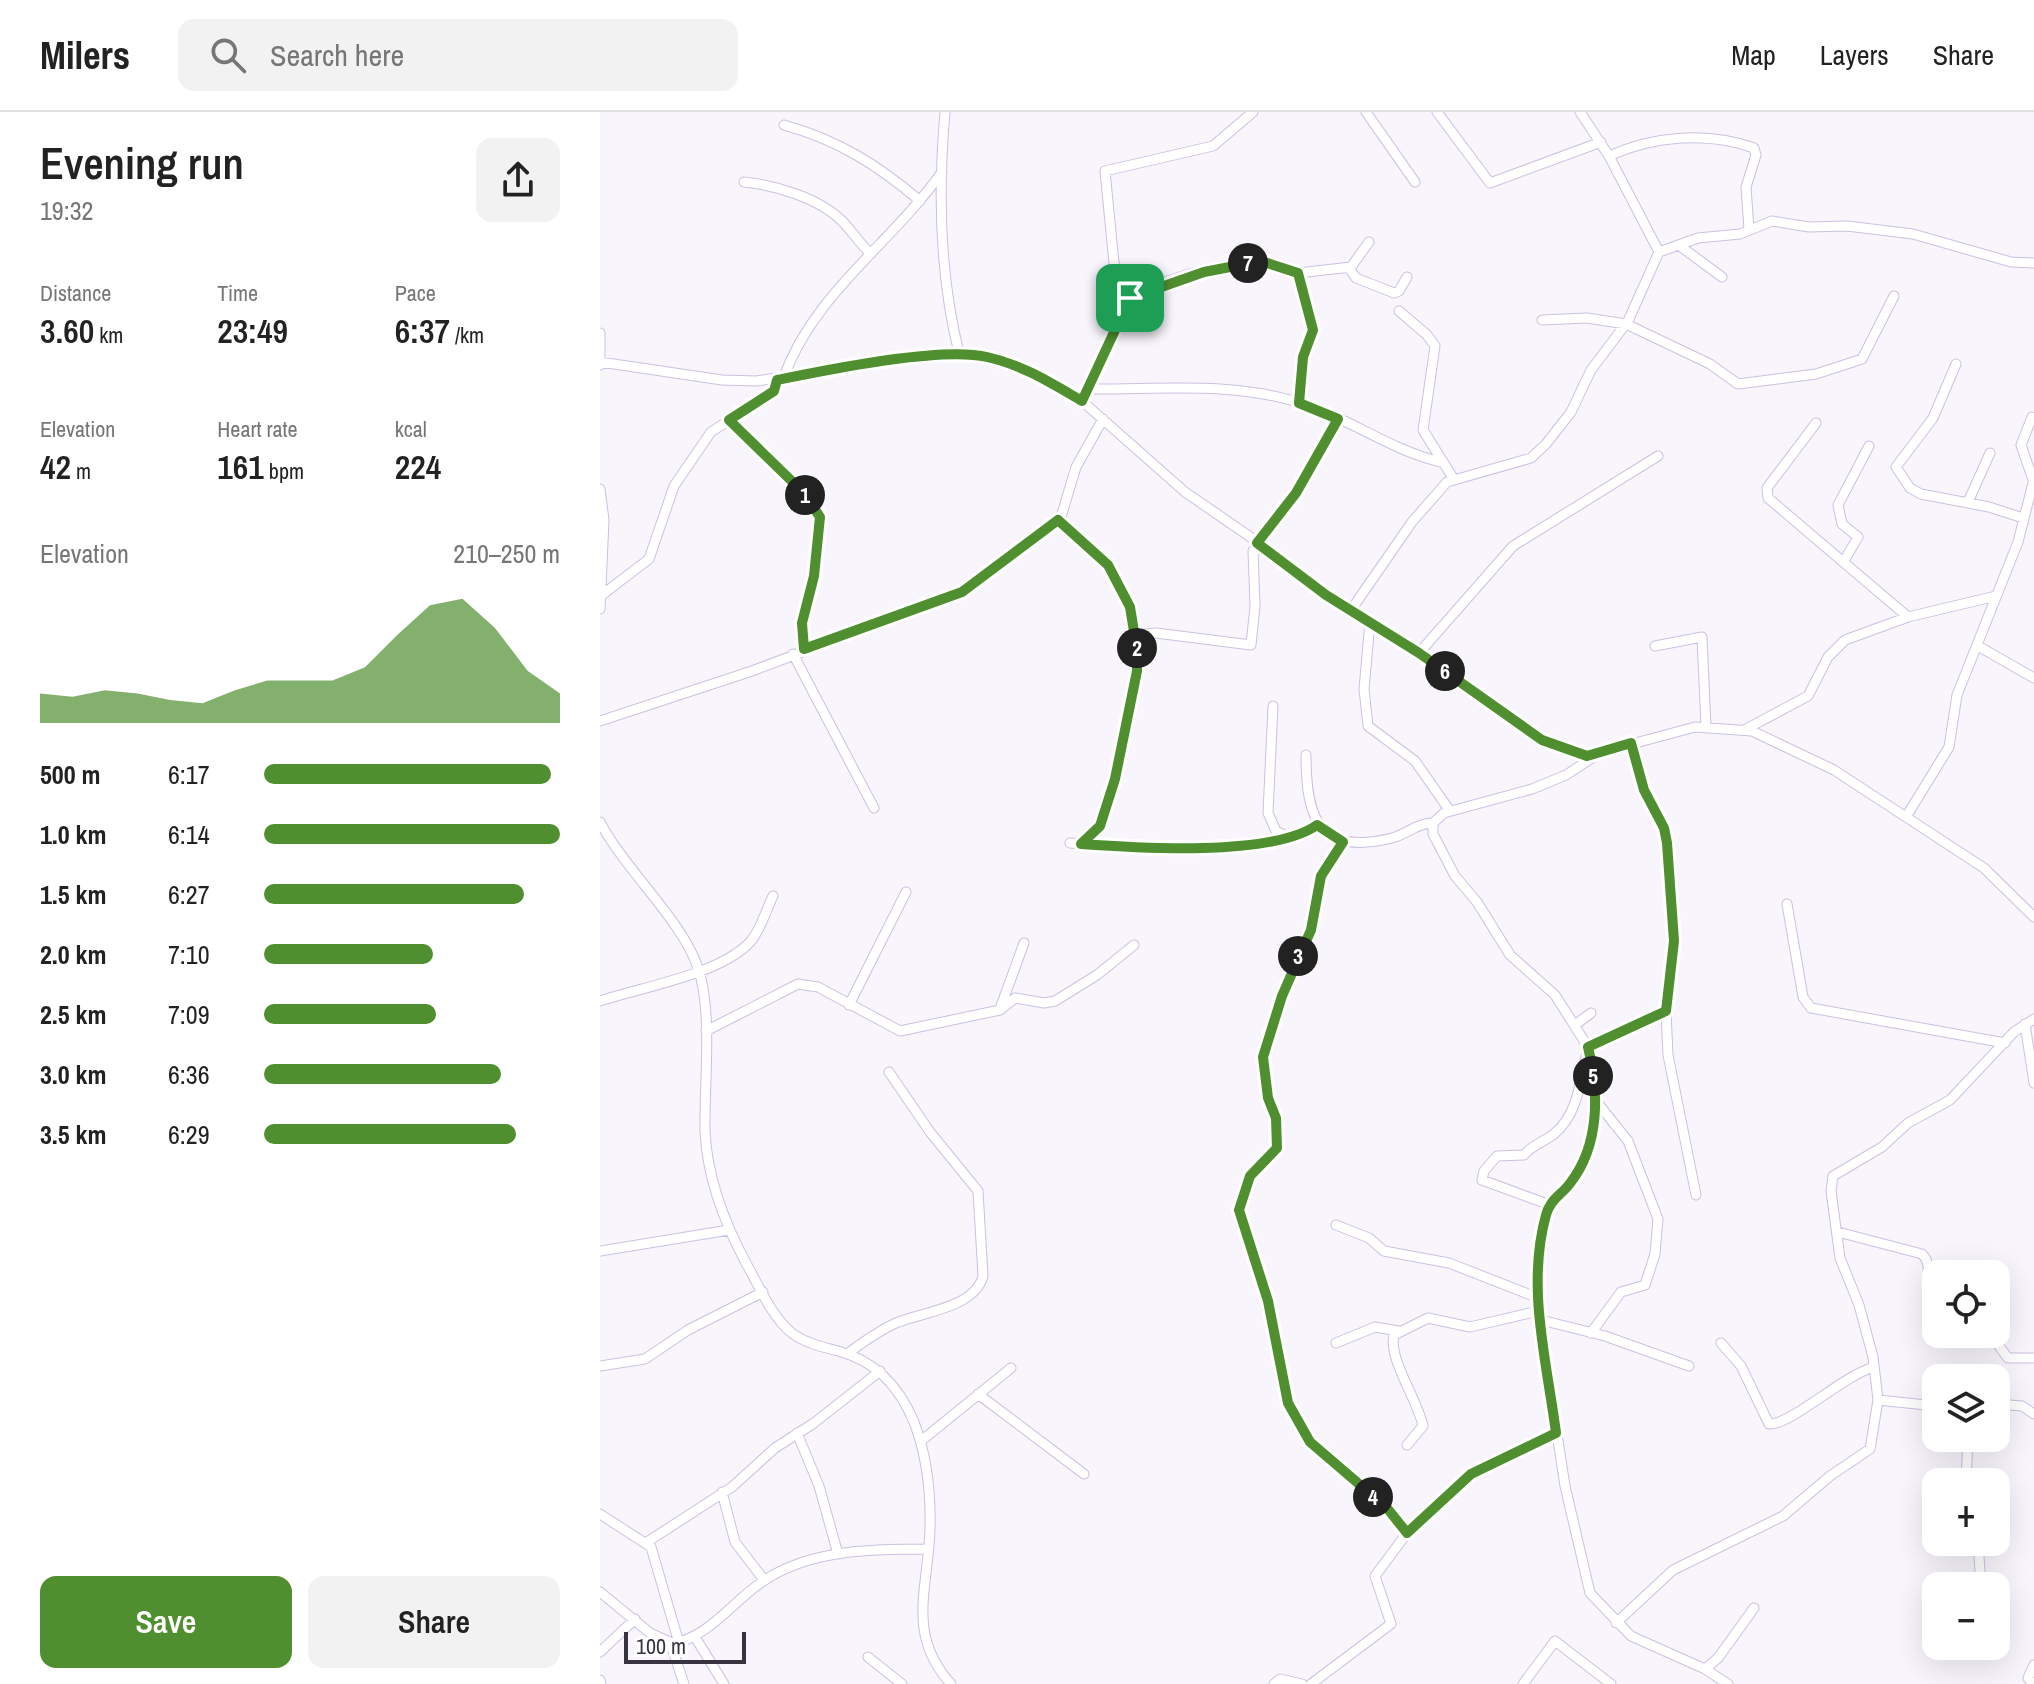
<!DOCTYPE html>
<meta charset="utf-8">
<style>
body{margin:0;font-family:"Archivo Narrow",sans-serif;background:#f2f2f2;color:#222;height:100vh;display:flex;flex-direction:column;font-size:30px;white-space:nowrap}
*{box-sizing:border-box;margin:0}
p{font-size:26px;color:#767676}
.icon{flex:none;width:44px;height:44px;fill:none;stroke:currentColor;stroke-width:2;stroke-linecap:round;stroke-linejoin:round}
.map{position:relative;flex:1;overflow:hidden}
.panel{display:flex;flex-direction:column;background:#fff;width:600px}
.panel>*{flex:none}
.buttons{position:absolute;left:1322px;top:1148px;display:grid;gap:16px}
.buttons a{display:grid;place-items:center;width:88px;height:88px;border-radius:16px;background:#fff;box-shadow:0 8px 32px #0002;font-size:40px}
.scale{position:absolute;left:24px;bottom:20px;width:122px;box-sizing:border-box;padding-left:8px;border:4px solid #383340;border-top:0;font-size:22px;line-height:28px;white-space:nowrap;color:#383340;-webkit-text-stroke:6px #fff;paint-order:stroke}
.pin{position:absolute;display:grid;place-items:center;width:68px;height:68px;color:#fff;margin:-34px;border-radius:16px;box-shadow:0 4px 12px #0006}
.km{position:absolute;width:40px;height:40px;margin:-20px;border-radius:50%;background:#222;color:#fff;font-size:22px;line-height:40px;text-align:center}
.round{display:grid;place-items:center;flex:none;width:84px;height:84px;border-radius:16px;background:#f2f2f2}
.headline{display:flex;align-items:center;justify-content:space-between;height:136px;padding:0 40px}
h1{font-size:44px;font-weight:600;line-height:60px}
.figures{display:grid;grid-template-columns:repeat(3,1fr);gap:12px;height:136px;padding:8px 40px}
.figures div{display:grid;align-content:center}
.figures b{font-size:34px;font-weight:600}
.figures small{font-size:22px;font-weight:400}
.figures p{font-size:22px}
.chart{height:224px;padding:16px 40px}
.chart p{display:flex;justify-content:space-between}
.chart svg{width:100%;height:144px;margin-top:8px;fill:#508f30;opacity:.7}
.primary-button{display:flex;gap:16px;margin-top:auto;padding:16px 40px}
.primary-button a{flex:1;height:92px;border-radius:16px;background:#508f30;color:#fff;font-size:32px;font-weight:600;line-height:92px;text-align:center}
.primary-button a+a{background:#f2f2f2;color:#222}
ul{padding:0 40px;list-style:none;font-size:26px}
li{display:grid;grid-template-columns:128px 96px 1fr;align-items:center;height:60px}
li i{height:20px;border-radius:10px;background:#508f30}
header{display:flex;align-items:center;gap:48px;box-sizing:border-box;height:112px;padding:0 40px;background:#fff;border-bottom:2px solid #e0e0e0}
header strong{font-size:38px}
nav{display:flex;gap:44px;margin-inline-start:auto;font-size:28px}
.search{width:560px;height:72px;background:#f2f2f2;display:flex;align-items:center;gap:20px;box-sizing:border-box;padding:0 28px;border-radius:16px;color:#767676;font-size:30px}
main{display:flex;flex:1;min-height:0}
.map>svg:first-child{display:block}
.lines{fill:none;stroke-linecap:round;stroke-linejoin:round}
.minor-casing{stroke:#cdc0e2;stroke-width:11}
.minor{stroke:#fff;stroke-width:9}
.route-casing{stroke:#fff;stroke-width:16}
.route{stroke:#508f30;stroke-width:10}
</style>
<header>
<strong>Milers</strong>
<div class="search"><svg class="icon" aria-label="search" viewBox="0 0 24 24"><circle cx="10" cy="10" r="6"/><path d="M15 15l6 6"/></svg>Search here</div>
<nav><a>Map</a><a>Layers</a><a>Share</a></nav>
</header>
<main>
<section class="panel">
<div class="headline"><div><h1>Evening run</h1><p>19:32</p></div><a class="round"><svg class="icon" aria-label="share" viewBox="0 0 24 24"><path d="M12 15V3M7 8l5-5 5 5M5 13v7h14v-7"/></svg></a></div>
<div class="figures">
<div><p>Distance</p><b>3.60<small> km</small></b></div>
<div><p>Time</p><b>23:49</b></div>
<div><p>Pace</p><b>6:37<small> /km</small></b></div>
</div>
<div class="figures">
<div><p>Elevation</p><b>42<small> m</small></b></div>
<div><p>Heart rate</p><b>161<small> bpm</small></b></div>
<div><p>kcal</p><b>224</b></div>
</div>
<div class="chart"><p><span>Elevation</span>210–250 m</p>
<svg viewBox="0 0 160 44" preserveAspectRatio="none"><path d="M0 44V35L10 36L20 34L30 35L40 37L50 38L60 34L70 31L80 31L90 31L100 27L110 17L120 8L130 6L140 15L150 28L160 35V44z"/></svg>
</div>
<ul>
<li><b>500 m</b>6:17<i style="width:97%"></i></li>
<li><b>1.0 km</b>6:14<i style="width:100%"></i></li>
<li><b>1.5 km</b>6:27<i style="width:88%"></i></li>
<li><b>2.0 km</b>7:10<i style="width:57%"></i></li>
<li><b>2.5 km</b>7:09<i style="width:58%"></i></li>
<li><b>3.0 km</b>6:36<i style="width:80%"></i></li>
<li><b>3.5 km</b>6:29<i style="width:85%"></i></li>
</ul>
<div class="primary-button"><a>Save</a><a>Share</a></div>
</section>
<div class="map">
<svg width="1434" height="1572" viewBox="0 0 1434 1572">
<rect width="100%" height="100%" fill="#f8f5fc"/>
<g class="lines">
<defs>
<path id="minor" d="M345 0C338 79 340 165 359 241
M766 0 815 70
M837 0 890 71 1001 30
M980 0 1009 44C1053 24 1108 19 1154 36L1156 43 1146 75 1149 118
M184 13C238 28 278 53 320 89
M1009 44 1059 140
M144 70C175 73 219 86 242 109 252 119 259 131 271 142
M1080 134 1122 165
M749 156 756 166 794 181 799 179 807 165
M698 161 751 155 769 130
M530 186C571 164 651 138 695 158L713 218 703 245 699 291
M799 199 827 223 835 234 823 318 853 366
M942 208 987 206 1026 212 1110 252 1138 272 1216 262 1262 247 1294 184
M0 221V253
M0 250 122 268 156 269 342 242 375 243 419 255 482 289 585 380 678 444 726 483 819 541 942 628 987 644 1095 615 1152 619 1234 658 1384 756 1434 805
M1356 252 1333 306 1296 355 1310 376 1321 382 1389 395 1423 406
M183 267C213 182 291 132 342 60
M487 277C562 278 640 268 712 295 756 311 794 339 841 350
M482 289 530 186 514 151 505 59 613 34 653 0
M1432 305 1421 333 1433 368
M129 308 203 380 220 405 214 464 202 505 204 537
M1216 311 1167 376 1168 386 1308 505
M0 377 4 408 0 497
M1368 390 1390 341
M458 408 508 453 530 495 537 538V559L515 667 500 714 481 732
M1244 449 1258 425 1242 412 1238 393 1269 334
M2 483 49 447 74 374 111 320 174 279 177 268
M751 498 812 410 847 370 931 346 946 332 971 300 991 258 1028 209 1059 140 1098 126 1140 122 1172 109 1209 115 1247 114 1313 122 1411 150 1434 151
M770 510 764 577 768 614 815 649 850 699
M535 523 556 521 651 533 655 494 653 439 709 360 738 307
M1055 534 1102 525 1106 615
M1378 534 1434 566
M819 541 913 434 1058 344
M193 542 274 696
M673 594 668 701 676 719 690 726
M0 609 152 559 362 480 461 405 476 355 503 307
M1146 617 1208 584 1228 545 1245 528 1308 505 1396 484
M1031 631 1044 678 1064 716 1067 731 1074 829 1066 899 1068 943 1096 1083
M706 643C706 707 719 744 792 726 807 722 817 711 833 711
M995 644 966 663 932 677 844 701 833 711V722L855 764 877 790 910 843 955 883 988 935 991 946 996 1005 979 1057 970 1072 957 1082 946 1103 936 1185 965 1374 990 1481 1031 1524 1105 1557 1128 1572
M1306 705 1349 635 1357 583 1418 430 1434 367
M0 710C25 758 82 808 98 856 113 900 104 971 105 1019 107 1064 125 1112 146 1151 159 1174 172 1206 193 1222 206 1231 222 1235 238 1239 276 1249 299 1274 314 1310 327 1344 331 1381 330 1417 328 1478 306 1522 351 1572
M743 730 720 768 711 818 682 884 663 945 662 956 676 1006 677 1036 650 1064 639 1097 668 1189 688 1291 710 1330 787 1396 807 1421
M470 731C528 736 670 746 717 713
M1187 792 1203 885 1211 896 1405 931
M0 889C42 875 122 862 151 829 161 817 166 798 173 784
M249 893 306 780
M401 894 424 831
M1425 912 1434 971
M975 913 991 901
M106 919 198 872 218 875 300 919 400 898 415 886 444 891 455 889 497 863 534 833
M950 1093 882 1068 884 1059 897 1044 924 1043C933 1032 944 1030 954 1022 979 1002 981 964 988 935L1066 899
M736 1113 769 1126 784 1139 849 1151 936 1185
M1238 1120 1322 1142C1337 1156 1318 1181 1336 1198
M0 1139 129 1118
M941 1208 1005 1224 1089 1254
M991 1221 1021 1180 1045 1173 1055 1142 1058 1107 1028 1029 996 989
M1390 1222 1408 1246H1434
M736 1231 775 1215 798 1219
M1121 1231 1141 1254 1169 1312C1191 1313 1244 1263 1274 1255
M247 1242C263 1230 278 1219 296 1211 322 1200 375 1196 383 1164L378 1079 330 1020 289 960
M0 1254 45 1247 88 1218 163 1180
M378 1282 484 1362
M1278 1288 1336 1294
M1396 1292 1422 1294 1434 1302
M197 1321 219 1374 238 1442
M321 1329 411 1256
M807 1333 823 1314C817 1286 788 1247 794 1223L828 1206 870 1215 938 1199
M1366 1370 1368 1326
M122 1380 135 1430 164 1468
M0 1402 51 1435 79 1531
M47 1430 132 1375 175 1336 214 1311 280 1259
M1378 1430 1381 1474
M0 1480 50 1521 70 1530 84 1572
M1016 1511 1073 1458 1183 1404 1230 1364 1270 1337 1278 1288 1273 1245 1259 1193 1240 1146 1231 1079 1233 1064 1282 1035 1308 1011 1350 988 1414 920 1434 907
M95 1525 124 1572
M72 1532C109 1525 132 1490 162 1470 209 1437 274 1437 328 1437
M0 1540 35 1507
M268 1545 302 1572
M1105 1557 1118 1546 1154 1496
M0 1568 1 1572
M674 1572 680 1567 702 1572
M711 1572 791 1512 775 1464 807 1421 867 1365 956 1321
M923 1572 955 1529 1011 1572
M1433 1572 1428 1566 1434 1553"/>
</defs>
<!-- minor casing -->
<use href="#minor" class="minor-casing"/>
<!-- minor -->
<use href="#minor" class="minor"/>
</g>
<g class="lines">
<defs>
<path id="route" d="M661 149 698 161 713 218 703 245 699 291 738 307 696 381 657 431 726 483 819 541 942 628 987 644 1031 631 1044 678 1064 716 1067 731 1074 829 1066 899 988 935C999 979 1000 1032 971 1070 962 1083 950 1087 946 1103 926 1175 947 1250 956 1321L871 1362 807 1421 787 1396 710 1330 688 1291 668 1189 639 1098 650 1064 677 1036 676 1006 668 986 663 945 682 884 711 818 721 764 743 730 717 713C672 745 537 736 481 732L500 714 515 667 537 559V538L530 495 508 453 458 408 362 480 204 537 202 511 214 464 220 405 203 380 129 308 174 279 177 268C227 258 341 234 387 245 423 253 451 271 482 289L530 186 604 160Z"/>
</defs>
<!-- route casing -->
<use href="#route" class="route-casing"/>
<!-- route -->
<use href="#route" class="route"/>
</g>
</svg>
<div class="buttons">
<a><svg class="icon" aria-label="locate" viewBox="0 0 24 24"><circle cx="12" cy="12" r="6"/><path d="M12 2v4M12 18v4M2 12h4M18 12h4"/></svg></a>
<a><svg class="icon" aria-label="layers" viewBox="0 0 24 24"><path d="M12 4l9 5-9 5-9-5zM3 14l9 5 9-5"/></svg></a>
<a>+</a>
<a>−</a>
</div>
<div class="scale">100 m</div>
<div class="pin" style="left:530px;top:186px;background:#1e9e55"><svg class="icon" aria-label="arrive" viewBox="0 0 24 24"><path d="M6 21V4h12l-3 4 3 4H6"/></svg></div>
<b class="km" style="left:205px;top:383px">1</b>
<b class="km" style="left:537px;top:536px">2</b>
<b class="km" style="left:698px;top:844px">3</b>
<b class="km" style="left:773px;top:1385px">4</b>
<b class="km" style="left:993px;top:964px">5</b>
<b class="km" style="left:845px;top:559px">6</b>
<b class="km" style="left:648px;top:151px">7</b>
</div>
</main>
